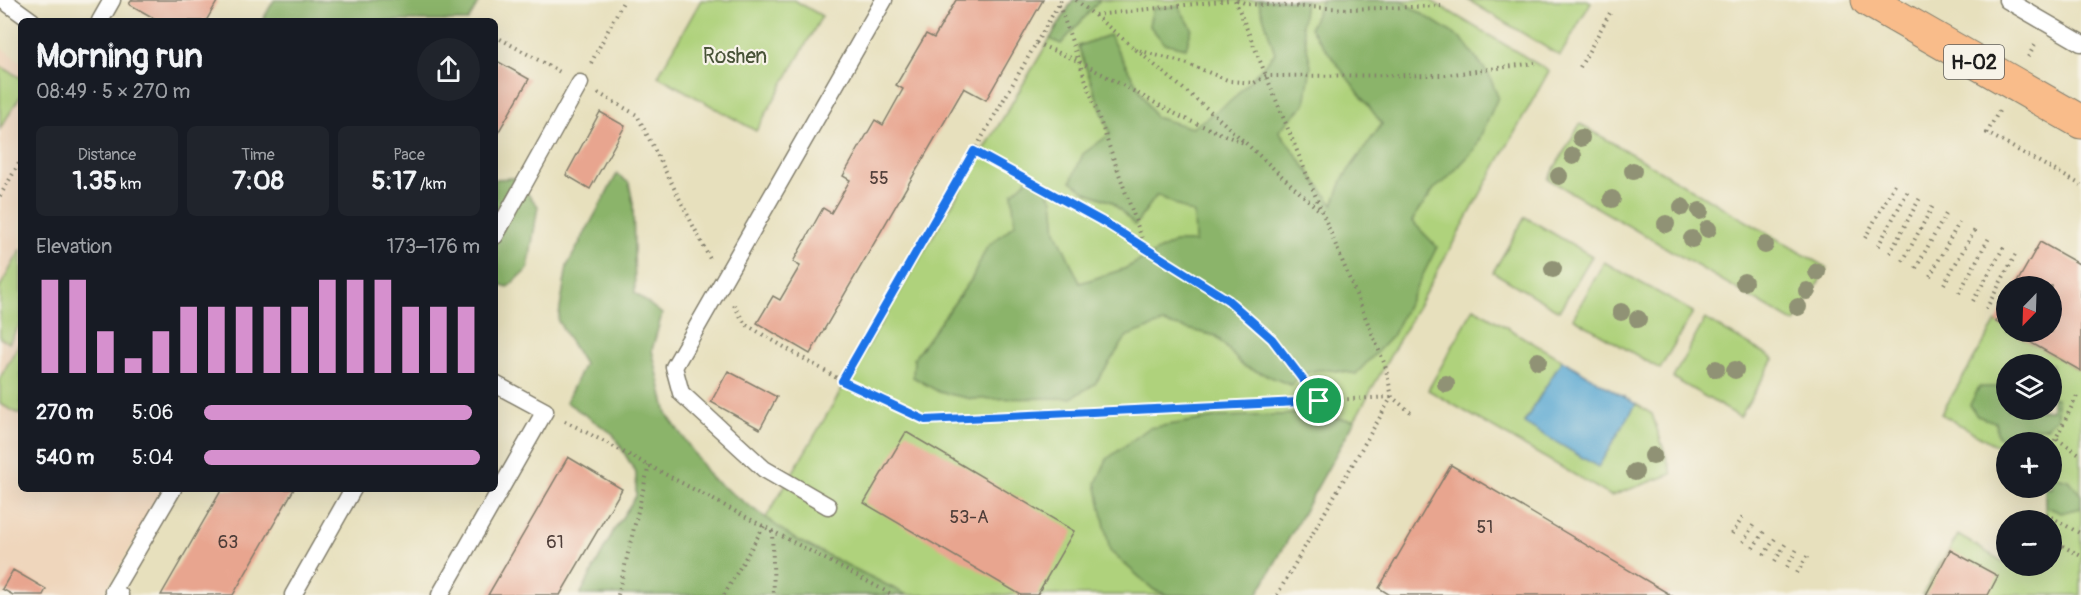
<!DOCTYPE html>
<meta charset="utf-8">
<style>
body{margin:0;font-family:Pangolin,sans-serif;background:#20242c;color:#f1f3f6;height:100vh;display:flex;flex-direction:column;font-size:22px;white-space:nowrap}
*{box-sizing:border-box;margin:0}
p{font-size:20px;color:#9ea1a6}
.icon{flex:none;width:33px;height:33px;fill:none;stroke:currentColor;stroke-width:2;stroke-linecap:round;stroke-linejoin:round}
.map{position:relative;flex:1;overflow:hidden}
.sheet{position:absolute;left:18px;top:18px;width:480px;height:474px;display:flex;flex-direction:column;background:#171b24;border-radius:9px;box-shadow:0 6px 24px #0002}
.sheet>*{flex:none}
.needle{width:39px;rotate:203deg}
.controls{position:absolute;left:1996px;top:276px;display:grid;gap:12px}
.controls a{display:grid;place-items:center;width:66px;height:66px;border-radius:50%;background:#171b24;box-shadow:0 6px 24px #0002;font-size:30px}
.pin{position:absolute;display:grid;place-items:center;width:51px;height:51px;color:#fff;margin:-26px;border:3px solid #fff;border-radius:50%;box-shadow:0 2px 6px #0007}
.round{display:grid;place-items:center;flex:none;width:63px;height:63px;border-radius:32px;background:#20242c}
.headline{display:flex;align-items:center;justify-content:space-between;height:102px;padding:0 18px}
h1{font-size:33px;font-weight:800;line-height:45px}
.stats{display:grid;grid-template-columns:repeat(3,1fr);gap:9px;height:102px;padding:6px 18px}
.stats div{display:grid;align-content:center;border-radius:9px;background:#20242c;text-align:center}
.stats b{font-size:26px;font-weight:800}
.stats small{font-size:16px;font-weight:400}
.stats p{font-size:16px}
.chart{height:168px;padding:12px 18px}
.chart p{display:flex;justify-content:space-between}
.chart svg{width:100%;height:108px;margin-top:6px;stroke:#d690ce;stroke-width:6}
ul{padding:0 18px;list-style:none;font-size:20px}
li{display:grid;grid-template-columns:96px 72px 1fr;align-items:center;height:45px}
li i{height:15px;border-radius:8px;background:#d690ce}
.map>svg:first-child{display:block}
.built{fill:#efd6bc}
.green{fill:#afd27b;stroke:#66774c;stroke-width:1.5;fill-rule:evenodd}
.forest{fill:#8bb46b;stroke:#546844;stroke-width:1.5}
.water{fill:#58a7d2;stroke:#3a6277;stroke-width:1.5}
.building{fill:#e8a58f}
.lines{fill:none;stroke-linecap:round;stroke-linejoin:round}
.service-casing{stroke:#827e6c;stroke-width:19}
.primary-casing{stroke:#827e6c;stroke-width:35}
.path{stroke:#827e6c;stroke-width:4;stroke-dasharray:1.5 4.5;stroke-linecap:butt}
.service{stroke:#fff;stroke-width:16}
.primary{stroke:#f9bc8a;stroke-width:33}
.tree{fill:#909274}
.route-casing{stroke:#fff;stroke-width:12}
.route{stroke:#1a73e8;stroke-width:8}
.labels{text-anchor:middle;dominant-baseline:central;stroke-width:4.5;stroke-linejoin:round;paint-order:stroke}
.number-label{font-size:18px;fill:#4f3e39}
.shield{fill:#f7f3e8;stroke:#5e5c59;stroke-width:1.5}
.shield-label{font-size:20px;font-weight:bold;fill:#1c1c1c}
.park-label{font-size:21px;fill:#485338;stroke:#f7f3e8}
</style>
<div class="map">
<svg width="2081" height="595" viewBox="0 0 2081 595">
<rect width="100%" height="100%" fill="#f7f3e8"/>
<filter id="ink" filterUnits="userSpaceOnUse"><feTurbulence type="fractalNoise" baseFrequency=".0167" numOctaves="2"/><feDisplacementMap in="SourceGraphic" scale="12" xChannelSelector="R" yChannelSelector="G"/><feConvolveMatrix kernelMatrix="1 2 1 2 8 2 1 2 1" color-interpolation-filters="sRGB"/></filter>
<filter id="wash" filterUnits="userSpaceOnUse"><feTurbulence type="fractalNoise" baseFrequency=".008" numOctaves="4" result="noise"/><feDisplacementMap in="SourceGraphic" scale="24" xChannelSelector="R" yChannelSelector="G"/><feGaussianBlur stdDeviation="1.35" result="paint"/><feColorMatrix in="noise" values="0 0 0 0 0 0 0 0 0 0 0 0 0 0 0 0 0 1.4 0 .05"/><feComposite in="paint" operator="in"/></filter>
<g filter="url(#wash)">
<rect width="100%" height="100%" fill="#e7e0bd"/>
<!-- built -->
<path class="built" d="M0 47 21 62V489H165L103 595H0Z"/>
<!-- green -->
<path class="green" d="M701 0H794L822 16 756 131 658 76Z
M1073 0H1430L1549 71 1257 595H720Z
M1468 0H1587L1591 2 1560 56Z
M0 66 21 78V95L0 129Z
M1580 124 1827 268 1795 323 1548 179Z
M1525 217 1592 256 1559 311 1493 272Z
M21 249V322L9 343 0 338V287Z
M1604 262 1693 312 1660 369 1573 318Z
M1474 308 1562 360 1524 422 1598 467 1636 404 1652 414 1672 474 1611 496 1428 390Z
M1705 319 1774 359 1740 417 1673 378Z
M1996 322 2007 328V332H2012L2081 371V595H1922L1958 535 2020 572 2025 566H2052V520H2046L2045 488H2052V442H2007V452L1941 414ZM2007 364H2052V410H2007Z
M21 340V415L0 404V378Z"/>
<!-- forest -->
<path class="forest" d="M274 0H480L468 21H262Z
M1073 0H1100L1061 44 1050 39Z
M1258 0H1305L1302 25 1311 66 1305 104 1279 131 1333 205 1343 178 1382 124 1310 28 1322 0H1400L1462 39 1489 75 1498 97 1475 149 1445 181 1434 189 1412 221 1437 247 1392 336 1356 374C1331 370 1309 363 1291 385L1243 366 1216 336 1163 323 1127 336 1095 384 1071 398 972 399 939 392 913 377 914 358 971 280 987 247 1015 224 1012 193 1033 174 1053 199 1056 231 1080 283 1124 269 1175 242H1195L1194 214 1157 195 1135 225 1112 202 1086 192 1071 181 1083 154 1110 134 1078 46 1109 35 1155 117 1192 128 1232 100 1275 53Z
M1178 6 1192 28 1186 48 1164 43 1149 25 1153 8Z
M617 174 629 183 633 203 635 293 662 314 652 350 667 414 711 478 795 539 907 595H580L614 530 636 496V473L613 434 566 402 584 364 558 321 567 266Z
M514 178 538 206 528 269 508 287 495 283V179Z
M2007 373V410H2052V398H2057V418L2046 427 2027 429 2024 442H2012L1998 437 1995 422 1977 416 1970 405 1979 387H1997Z
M1300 414 1355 420 1257 595H1168L1154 590 1110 551 1096 483 1107 459 1149 428 1220 417Z
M2052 476 2068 480 2081 495V508L2061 513 2045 506V488H2052Z"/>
<!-- water -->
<path class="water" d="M1562 360 1636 404 1598 467 1524 423Z"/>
<g id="blocks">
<!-- building -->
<path class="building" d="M132 0H218L206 21H159L129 4Z
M956 0H1043L986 100 964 88 810 354 757 323 773 296 780 300 800 266 793 262 823 208 831 213 850 180 843 176 875 120 883 125 903 89 896 85 926 34 934 38Z
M495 60 529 79 495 138Z
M600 112 625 126 590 189 566 175Z
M2040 242 2081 265V371L2012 332H2052V286H2015Z
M2007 300V328L1996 322Z
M728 371 777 397 760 429 711 402Z
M906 432 1074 531 1037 595H1021L864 503Z
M568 457 622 489 560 595H488Z
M1451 465 1671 595H1390L1379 588Z
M222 489H294L233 595H161Z
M1950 550 1998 576 1988 595H1926Z
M13 570 46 589 43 595H13L2 589Z"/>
</g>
</g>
<g filter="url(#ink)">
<use href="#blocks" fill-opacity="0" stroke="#827e6c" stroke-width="1.5"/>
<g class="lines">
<defs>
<path id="service" d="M3 0 32 21
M2007 0 2081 43
M100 21 112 0
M495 236 580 83
M828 506 764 469 681 393 674 367 884 0
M120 595 113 591 173 489
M293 595 353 489
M440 595 545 411 495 384"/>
<path id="primary" d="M1868 0 2081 122"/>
</defs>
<!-- service casing -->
<use href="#service" class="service-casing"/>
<!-- primary casing -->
<use href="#primary" class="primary-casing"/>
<!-- path -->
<path class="path" d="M1061 0 842 381 925 420 1392 397
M1076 0 1215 115 1320 211
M1235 0 1385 365 1392 397 1414 415
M1237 0 1247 4 1349 9 1441 6
M1059 5 1145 247
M1095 15 1230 0
M495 36 560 72
M1036 43 1078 61 1183 118 1244 143
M1134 49 1188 64 1230 81 1254 83 1266 76 1446 75 1535 63
M2028 57 2036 43
M591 63 624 0
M1580 67 1610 13
M598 93 637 115 710 259
M1999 111 1987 133 2081 185
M974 151 1107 224 1228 300 1272 339 1319 400
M0 196 21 160
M1865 238 1896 182
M1878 246 1909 189
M1890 253 1921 196
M1903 261 1934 204
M1916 268 1947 212
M1930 276 1961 219
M1944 284 1976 228
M1959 293 1990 236
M1973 301 2005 245
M734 305 745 324 842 381
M1986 309 2017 252
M565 421 893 595
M2057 439 2081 455
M2052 446 2077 396H2081
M2046 514 2081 534
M772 531 774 595
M1732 534 1743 517
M2052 540 2081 556
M1743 542 1754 524
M1753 548 1765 530
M1764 555 1776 537
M1775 561 1786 543
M1787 567 1797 549
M1797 573 1808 555
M618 595 649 465
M724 595 764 526
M1277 595 1391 398"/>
<!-- service -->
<use href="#service" class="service"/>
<!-- primary -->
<use href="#primary" class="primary"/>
</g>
<!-- trees -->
<g class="tree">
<circle cx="1581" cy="138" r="9"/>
<circle cx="1573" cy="156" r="9"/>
<circle cx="1633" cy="171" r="9"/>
<circle cx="1559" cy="176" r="9"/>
<circle cx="1612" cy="199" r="9"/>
<circle cx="1682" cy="207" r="9"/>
<circle cx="1700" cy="211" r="9"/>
<circle cx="1666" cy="224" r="9"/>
<circle cx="1708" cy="229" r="9"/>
<circle cx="1692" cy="239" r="9"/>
<circle cx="1765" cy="245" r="9"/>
<circle cx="1553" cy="269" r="9"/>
<circle cx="1817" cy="272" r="9"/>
<circle cx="1744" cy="282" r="9"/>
<circle cx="1807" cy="291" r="9"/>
<circle cx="1798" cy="307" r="9"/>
<circle cx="1621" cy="312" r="9"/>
<circle cx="1638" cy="319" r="9"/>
<circle cx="1538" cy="361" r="9"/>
<circle cx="1716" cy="369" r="9"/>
<circle cx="1735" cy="370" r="9"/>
<circle cx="1446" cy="384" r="9"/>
<circle cx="1653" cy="456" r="9"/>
<circle cx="1635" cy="472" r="9"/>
</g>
</g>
<g class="lines" filter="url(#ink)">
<defs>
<path id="route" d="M974 151 1107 224 1228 300 1272 339 1319 401 925 420 842 381Z"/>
</defs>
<!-- route casing -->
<use href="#route" class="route-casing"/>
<!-- route -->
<use href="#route" class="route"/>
</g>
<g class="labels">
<!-- number labels -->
<g class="number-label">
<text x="879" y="178">55</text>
<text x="969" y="517">53-А</text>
<text x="1485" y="527">51</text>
<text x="228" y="542">63</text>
<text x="555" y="542">61</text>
</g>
<!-- shield labels -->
<rect class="shield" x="1944" y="45" width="60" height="34" rx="4.5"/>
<g class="shield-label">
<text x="1974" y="62">Н-02</text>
</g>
<!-- park labels -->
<g class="park-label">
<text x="735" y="56">Roshen</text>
</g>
</g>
</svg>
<div class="controls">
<a><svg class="needle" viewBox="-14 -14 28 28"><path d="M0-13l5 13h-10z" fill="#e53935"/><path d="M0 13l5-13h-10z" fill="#9ea1a6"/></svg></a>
<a><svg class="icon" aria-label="layers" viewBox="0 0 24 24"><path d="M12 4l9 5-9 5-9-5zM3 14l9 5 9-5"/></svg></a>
<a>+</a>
<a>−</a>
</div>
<div class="pin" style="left:1319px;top:401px;background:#1e9e55"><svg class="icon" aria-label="arrive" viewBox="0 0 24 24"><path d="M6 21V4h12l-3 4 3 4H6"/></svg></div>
<section class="sheet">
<div class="headline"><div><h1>Morning run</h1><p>08:49 · 5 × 270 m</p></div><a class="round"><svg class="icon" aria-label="share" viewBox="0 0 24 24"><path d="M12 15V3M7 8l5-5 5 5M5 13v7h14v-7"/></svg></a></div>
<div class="stats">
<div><p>Distance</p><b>1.35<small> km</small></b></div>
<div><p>Time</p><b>7:08</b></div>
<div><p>Pace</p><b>5:17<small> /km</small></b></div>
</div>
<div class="chart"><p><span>Elevation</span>173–176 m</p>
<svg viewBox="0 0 160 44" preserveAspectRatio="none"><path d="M5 44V6M15 44V6M25 44V27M35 44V38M45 44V27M55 44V17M65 44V17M75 44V17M85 44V17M95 44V17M105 44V6M115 44V6M125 44V6M135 44V17M145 44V17M155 44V17"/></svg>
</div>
<ul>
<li><b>270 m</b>5:06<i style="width:97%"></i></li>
<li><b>540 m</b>5:04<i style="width:100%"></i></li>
</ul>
</section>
</div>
